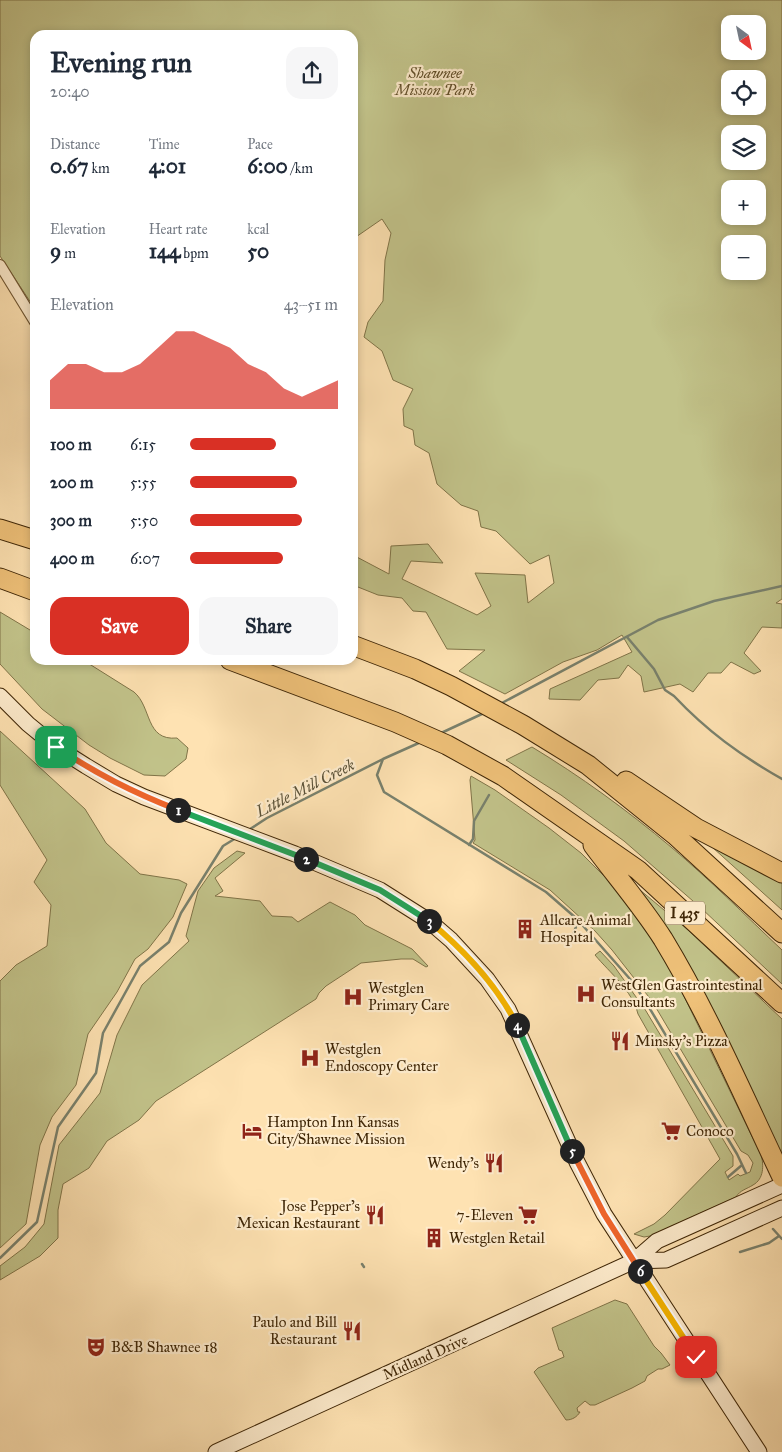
<!DOCTYPE html>
<meta charset="utf-8">
<style>
body{margin:0;font-family:"IM FELL Great Primer",serif;background:#f6f6f7;color:#1f2937;height:100vh;display:flex;flex-direction:column;font-size:19px;white-space:nowrap}
*{box-sizing:border-box;margin:0}
p{font-size:16px;color:#747a83}
.icon{flex:none;width:28px;height:28px;fill:none;stroke:currentColor;stroke-width:2;stroke-linecap:round;stroke-linejoin:round}
.map{position:relative;flex:1;overflow:hidden}
.panel{position:absolute;left:30px;top:30px;width:328px;height:635px;display:flex;flex-direction:column;background:#fff;border-radius:15px;box-shadow:0 2px 8px #0003}
.panel>*{flex:none}
.needle{width:32px;rotate:147deg}
.buttons{position:absolute;left:721px;top:15px;display:grid;gap:10px}
.buttons a{display:grid;place-items:center;width:45px;height:45px;border-radius:10px;background:#fff;box-shadow:0 2px 8px #0003;font-size:25px}
.pin{position:absolute;display:grid;place-items:center;width:42px;height:42px;color:#fff;margin:-21px;border-radius:10px;box-shadow:0 2px 8px #0006}
.km{position:absolute;width:25px;height:25px;margin:-12px;border-radius:50%;background:#222;color:#fff;font-size:14px;line-height:25px;text-align:center}
.round{display:grid;place-items:center;flex:none;width:52px;height:52px;border-radius:15px;background:#f6f6f7}
.headline{display:flex;align-items:center;justify-content:space-between;height:85px;padding:0 20px}
h1{font-size:28px;font-weight:700;line-height:38px}
.metrics{display:grid;grid-template-columns:repeat(3,1fr);gap:8px;height:85px;padding:5px 20px}
.metrics div{display:grid;align-content:center}
.metrics b{font-size:21px;font-weight:700}
.metrics small{font-size:14px;font-weight:400}
.metrics p{font-size:14px}
.chart{height:140px;padding:10px 20px}
.chart p{display:flex;justify-content:space-between}
.chart svg{width:100%;height:90px;margin-top:5px;fill:#d93025;opacity:.7}
.button{display:flex;gap:10px;margin-top:auto;padding:10px 20px}
.button a{flex:1;height:58px;border-radius:15px;background:#d93025;color:#fff;font-size:20px;font-weight:700;line-height:58px;text-align:center}
.button a+a{background:#f6f6f7;color:#1f2937}
ul{padding:0 20px;list-style:none;font-size:16px}
li{display:grid;grid-template-columns:80px 60px 1fr;align-items:center;height:38px}
li i{height:12px;border-radius:6px;background:#d93025}
.map>svg:first-child{display:block}
.green{fill:#c2c38a;stroke:#807448;fill-rule:evenodd}
.lines{fill:none;stroke-linecap:round;stroke-linejoin:round}
.stream{stroke:#79816d;stroke-width:2.5}
.street-casing{stroke:#6f5531;stroke-width:12}
.secondary-casing{stroke:#3f2606;stroke-width:17}
.highway-casing{stroke:#3f2606;stroke-width:21}
.street{stroke:#feeccd;stroke-width:10}
.secondary{stroke:#feeccd;stroke-width:15}
.highway{stroke:#efc179;stroke-width:19}
.split-1-casing{stroke:#fff;stroke-width:10}
.split-2-casing{stroke:#fff;stroke-width:10}
.split-3-casing{stroke:#fff;stroke-width:10}
.split-4-casing{stroke:#fff;stroke-width:10}
.split-5-casing{stroke:#fff;stroke-width:10}
.split-6-casing{stroke:#fff;stroke-width:10}
.split-7-casing{stroke:#fff;stroke-width:10}
.split-1{stroke:#f0652b;stroke-width:6}
.split-2{stroke:#22a559;stroke-width:6}
.split-3{stroke:#22a559;stroke-width:6}
.split-4{stroke:#f5b400;stroke-width:6}
.split-5{stroke:#22a559;stroke-width:6}
.split-6{stroke:#f0652b;stroke-width:6}
.split-7{stroke:#f5b400;stroke-width:6}
.labels{text-anchor:middle;dominant-baseline:central;stroke-width:4.5;stroke-linejoin:round;paint-order:stroke}
.shield{fill:#feeccd;stroke:#786142;stroke-width:1}
.shield-label{font-size:14px;font-weight:bold;fill:#3f2606}
.park-label{font-size:15px;font-style:italic;fill:#604d27;stroke:#feeccd}
.poi-label{font-size:15px;fill:#3f2606;stroke:#feeccd;text-anchor:start}
.street-label{font-size:15px;fill:#3f2606;stroke:#feeccd}
.water-label{font-size:16px;font-style:italic;fill:#5c5339;stroke:#feeccd}
</style>
<div class="map">
<svg width="782" height="1452" viewBox="0 0 782 1452">
<rect width="100%" height="100%" fill="#fee2b2"/>
<filter id="stains"><feTurbulence type="fractalNoise" baseFrequency=".004" numOctaves="4"/><feColorMatrix values="0 0 0 0 .2 0 0 0 0 .09 0 0 0 0 .02 0 0 0 .5 -.17"/></filter>
<radialGradient id="worn" r=".72"><stop offset=".6" stop-color="#630" stop-opacity="0"/><stop offset="1" stop-color="#630" stop-opacity=".3"/></radialGradient>
<!-- green -->
<path class="green" d="M0 0H782V599L776 603 782 604V628L762 627 744 653 761 671 754 674 731 662 721 673H708L693 692 680 684 644 692 641 676 628 665 619 678 598 680 580 700 549 699 550 689 632 652 622 635 597 650 563 662 505 694 459 671 485 650 447 649 426 612 413 611 402 598 378 595 353 585V555L389 574 391 546 428 544 443 563 411 561 402 579 477 615 491 606 475 573 525 575 528 603 554 583 549 555 530 564 496 531 481 527 478 511 461 505 437 484 429 453 415 445 413 430 404 426 403 409 413 389 393 380 382 351 364 337 368 322 383 301 385 260 391 233 382 219 353 239 352 35H35V309L0 256ZM730 24H758V51H730ZM730 79H758V106H730ZM730 134H758V161H730ZM730 189H758V216H730ZM730 244H758V271H730Z
M0 612 35 633V660H83L134 692C152 707 145 741 177 738L188 748 186 759 165 776 144 775 110 758 89 745 42 709 0 664Z
M0 731 85 809 106 843 140 874 179 880 187 884 173 917 148 949 135 959 117 992 88 1034 76 1085 52 1117 40 1145 26 1224 0 1248V981L16 965 47 946 51 905 34 882 47 860 0 785Z
M532 747C580 776 627 810 671 847 709 879 745 915 782 950V984L701 908 624 841 561 795 506 760Z
M471 776 495 790 549 828 581 853 615 887 664 955 761 1155C764 1165 764 1179 753 1185 747 1189 740 1190 736 1197L650 1236 644 1237 634 1234 654 1224 665 1215 720 1159 638 1014C632 990 610 973 595 955L600 951 614 966 646 1011 733 1156V1166L725 1172 729 1180 738 1174 740 1176 750 1172 753 1163 748 1155 741 1151 652 1001 612 950 595 931 550 890 473 843 475 840 470 780Z
M712 847 782 878V910Z
M237 851 245 853 215 878 223 891 215 896 260 901 272 916 292 917 298 922 330 902 355 915 365 925 412 949 428 966 426 967 413 959H401L361 963 326 986 319 993 316 999 156 1101 139 1120 107 1141 89 1168 63 1184 58 1210V1238L40 1256 0 1280V1266L25 1247 44 1224 59 1145 100 1093 117 1035 142 985 189 941 186 936 198 891 214 868Z
M634 885 688 930 782 1019V1156Z
M615 1300 627 1304 654 1346 661 1353 670 1365 662 1369H658L647 1376 645 1381 632 1388 595 1405H590L585 1401 577 1408 578 1412H580C577 1417 572 1420 566 1420L534 1372 538 1368 564 1357 562 1351 559 1350 552 1328Z"/>
<g class="lines">
<!-- stream -->
<path class="stream" d="M627 637 654 669 665 690 674 696C707 731 740 755 782 779
M500 704 658 620 714 601 782 586
M439 734 484 713
M383 759 377 775 384 792 546 892 577 919 630 979 644 999 737 1154 746 1173
M247 831 267 818 383 759 421 742
M469 845 473 839 474 821 489 795
M568 941 573 935 578 921
M728 1177 742 1165
M773 1229 782 1239
M740 1252 769 1243 779 1236
M0 1258 37 1222 58 1127 96 1073 103 1033 140 966 169 942 181 913 223 846 236 838
M362 1264 364 1267"/>
<defs>
<path id="street" d="M0 265 35 322"/>
<path id="secondary" d="M0 696 28 724 56 747 86 766 116 784 144 797 295 854 380 890 429 921 451 940 487 979 508 1009 577 1162 604 1214 759 1452
M634 1261 666 1260 782 1208
M216 1452 634 1261 657 1241 782 1185"/>
<path id="highway" d="M0 529 35 540
M0 578 35 591
M352 645 415 669 451 686 523 725 588 765 675 835 782 933
M230 660 395 722 447 745 503 776 638 870 782 1003
M626 781 696 828 782 873
M593 845C616 876 642 906 663 939 709 1015 744 1097 782 1177"/>
</defs>
<!-- street casing -->
<use href="#street" class="street-casing"/>
<!-- secondary casing -->
<use href="#secondary" class="secondary-casing"/>
<!-- highway casing -->
<use href="#highway" class="highway-casing"/>
<!-- street -->
<use href="#street" class="street"/>
<!-- secondary -->
<use href="#secondary" class="secondary"/>
<!-- highway -->
<use href="#highway" class="highway"/>
</g>
<g class="lines">
<defs>
<path id="split-1" d="M56 747C97 774 132 792 178 810"/>
<path id="split-2" d="M178 810 306 859"/>
<path id="split-3" d="M306 859 380 890 429 921"/>
<path id="split-4" d="M429 921C464 950 496 984 517 1025"/>
<path id="split-5" d="M517 1025 572 1151"/>
<path id="split-6" d="M572 1151 604 1214 640 1271"/>
<path id="split-7" d="M640 1271 696 1357"/>
</defs>
<!-- split-1 casing -->
<use href="#split-1" class="split-1-casing"/>
<!-- split-2 casing -->
<use href="#split-2" class="split-2-casing"/>
<!-- split-3 casing -->
<use href="#split-3" class="split-3-casing"/>
<!-- split-4 casing -->
<use href="#split-4" class="split-4-casing"/>
<!-- split-5 casing -->
<use href="#split-5" class="split-5-casing"/>
<!-- split-6 casing -->
<use href="#split-6" class="split-6-casing"/>
<!-- split-7 casing -->
<use href="#split-7" class="split-7-casing"/>
<!-- split-1 -->
<use href="#split-1" class="split-1"/>
<!-- split-2 -->
<use href="#split-2" class="split-2"/>
<!-- split-3 -->
<use href="#split-3" class="split-3"/>
<!-- split-4 -->
<use href="#split-4" class="split-4"/>
<!-- split-5 -->
<use href="#split-5" class="split-5"/>
<!-- split-6 -->
<use href="#split-6" class="split-6"/>
<!-- split-7 -->
<use href="#split-7" class="split-7"/>
</g>
<!-- icons -->
<defs>
<symbol id="building-bare" viewBox="-9 -9 18 18"><path d="M-4-6H4V6H1V3H-1V6H-4ZM-2.5-4.3h1.7v1.8h-1.7ZM.8-4.3h1.7v1.8H.8ZM-2.5-1h1.7V.8h-1.7ZM.8-1h1.7V.8H.8Z" fill="#8f2418" stroke="#feeccd" stroke-width="2.5" paint-order="stroke"/></symbol>
<symbol id="hospital-bare" viewBox="-9 -9 18 18"><path d="M-5-5h3v3.5h4V-5h3V5h-3V1.5h-4V5h-3Z" fill="#8f2418" stroke="#feeccd" stroke-width="2.5" paint-order="stroke"/></symbol>
<symbol id="restaurant-bare" viewBox="-9 -9 18 18"><path d="M-5-6h1v4h1v-4h1v4h1v-4h1v5L-1.5 .5V6h-2V.5L-5-1ZM5-6V6H3V1.5H1.5Q1.5-4 5-6Z" fill="#8f2418" stroke="#feeccd" stroke-width="2.5" paint-order="stroke"/></symbol>
<symbol id="hotel-bare" viewBox="-9 -9 18 18"><path d="M-6-4.5h1.5V1H6V5H4.5V3h-9V5H-6ZM-4 0a1.8 1.8 0 1 1 3.6 0ZM.5 0V-2.5h3Q6-2.5 6 0Z" fill="#8f2418" stroke="#feeccd" stroke-width="2.5" paint-order="stroke"/></symbol>
<symbol id="supermarket-bare" viewBox="-9 -9 18 18"><path d="M-6-5.5h2.5l.6 2H6L4.5 2H-2.5L-4.4-4H-6ZM-1.5 3.2a1.3 1.3 0 1 0 .1 0ZM3 3.2a1.3 1.3 0 1 0 .1 0Z" fill="#8f2418" stroke="#feeccd" stroke-width="2.5" paint-order="stroke"/></symbol>
<symbol id="theatre-bare" viewBox="-9 -9 18 18"><path d="M-5-5.5Q0-4 5-5.5V0Q5 5 0 6Q-5 5-5 0ZM-3.3-2.5H-1v1.5H-3.3ZM1-2.5H3.3v1.5H1ZM-2.8 1Q0 5.5 2.8 1Z" fill="#8f2418" stroke="#feeccd" stroke-width="2.5" paint-order="stroke"/></symbol>
</defs>
<g fill-rule="evenodd">
<use href="#building-bare" x="511" y="915" width="28" height="28"/>
<use href="#hospital-bare" x="572" y="980" width="28" height="28"/>
<use href="#hospital-bare" x="339" y="983" width="28" height="28"/>
<use href="#restaurant-bare" x="606" y="1027" width="28" height="28"/>
<use href="#hospital-bare" x="296" y="1044" width="28" height="28"/>
<use href="#hotel-bare" x="238" y="1117" width="28" height="28"/>
<use href="#supermarket-bare" x="657" y="1117" width="28" height="28"/>
<use href="#restaurant-bare" x="480" y="1149" width="28" height="28"/>
<use href="#restaurant-bare" x="361" y="1201" width="28" height="28"/>
<use href="#supermarket-bare" x="514" y="1201" width="28" height="28"/>
<use href="#building-bare" x="420" y="1224" width="28" height="28"/>
<use href="#restaurant-bare" x="338" y="1317" width="28" height="28"/>
<use href="#theatre-bare" x="82" y="1333" width="28" height="28"/>
</g>
<g class="labels">
<!-- shield labels -->
<rect class="shield" x="665" y="901.5" width="40" height="23" rx="4"/>
<g class="shield-label">
<text x="685" y="913">I 435</text>
</g>
<!-- park labels -->
<g class="park-label">
<text x="435" y="73">Shawnee<tspan x="435" dy="17">Mission Park</tspan></text>
</g>
<!-- poi labels -->
<g class="poi-label">
<text x="540" y="920">Allcare Animal<tspan x="540" dy="17">Hospital</tspan></text>
<text x="601" y="985">WestGlen Gastrointestinal<tspan x="601" dy="17">Consultants</tspan></text>
<text x="368" y="988">Westglen<tspan x="368" dy="17">Primary Care</tspan></text>
<text x="635" y="1041">Minsky's Pizza</text>
<text x="325" y="1049">Westglen<tspan x="325" dy="17">Endoscopy Center</tspan></text>
<text x="267" y="1122">Hampton Inn Kansas<tspan x="267" dy="17">City/Shawnee Mission</tspan></text>
<text x="686" y="1131">Conoco</text>
<text x="479" y="1163" text-anchor="end">Wendy's</text>
<text x="360" y="1206" text-anchor="end">Jose Pepper's<tspan x="360" dy="17">Mexican Restaurant</tspan></text>
<text x="513" y="1215" text-anchor="end">7-Eleven</text>
<text x="449" y="1238">Westglen Retail</text>
<text x="337" y="1322" text-anchor="end">Paulo and Bill<tspan x="337" dy="17">Restaurant</tspan></text>
<text x="111" y="1347">B&amp;B Shawnee 18</text>
</g>
<!-- street labels -->
<g class="street-label">
<text transform="translate(425 1357) rotate(-24)">Midland Drive</text>
</g>
<!-- water labels -->
<g class="water-label">
<text transform="translate(305 788) rotate(-27)">Little Mill Creek</text>
</g>
</g>
<rect width="100%" height="100%" filter="url(#stains)"/>
<rect width="100%" height="100%" fill="url(#worn)"/>
</svg>
<div class="buttons">
<a><svg class="needle" viewBox="-14 -14 28 28"><path d="M0-13l5 13h-10z" fill="#e53935"/><path d="M0 13l5-13h-10z" fill="#747a83"/></svg></a>
<a><svg class="icon" aria-label="locate" viewBox="0 0 24 24"><circle cx="12" cy="12" r="6"/><path d="M12 2v4M12 18v4M2 12h4M18 12h4"/></svg></a>
<a><svg class="icon" aria-label="layers" viewBox="0 0 24 24"><path d="M12 4l9 5-9 5-9-5zM3 14l9 5 9-5"/></svg></a>
<a>+</a>
<a>−</a>
</div>
<div class="pin" style="left:56px;top:747px;background:#1e9e55"><svg class="icon" aria-label="arrive" viewBox="0 0 24 24"><path d="M6 21V4h12l-3 4 3 4H6"/></svg></div>
<div class="pin" style="left:696px;top:1357px;background:#d93025"><svg class="icon" aria-label="check" viewBox="0 0 24 24"><path d="M5 12l5 5 9-10"/></svg></div>
<b class="km" style="left:178px;top:810px">1</b>
<b class="km" style="left:306px;top:859px">2</b>
<b class="km" style="left:429px;top:921px">3</b>
<b class="km" style="left:517px;top:1025px">4</b>
<b class="km" style="left:572px;top:1151px">5</b>
<b class="km" style="left:640px;top:1271px">6</b>
<section class="panel">
<div class="headline"><div><h1>Evening run</h1><p>20:40</p></div><a class="round"><svg class="icon" aria-label="share" viewBox="0 0 24 24"><path d="M12 15V3M7 8l5-5 5 5M5 13v7h14v-7"/></svg></a></div>
<div class="metrics">
<div><p>Distance</p><b>0.67<small> km</small></b></div>
<div><p>Time</p><b>4:01</b></div>
<div><p>Pace</p><b>6:00<small> /km</small></b></div>
</div>
<div class="metrics">
<div><p>Elevation</p><b>9<small> m</small></b></div>
<div><p>Heart rate</p><b>144<small> bpm</small></b></div>
<div><p>kcal</p><b>50</b></div>
</div>
<div class="chart"><p><span>Elevation</span>43–51 m</p>
<svg viewBox="0 0 160 44" preserveAspectRatio="none"><path d="M0 44V30L10 22L20 22L30 26L40 26L50 22L60 14L70 6L80 6L90 10L100 14L110 22L120 26L130 34L140 38L150 34L160 30V44z"/></svg>
</div>
<ul>
<li><b>100 m</b>6:15<i style="width:58%"></i></li>
<li><b>200 m</b>5:55<i style="width:72%"></i></li>
<li><b>300 m</b>5:50<i style="width:76%"></i></li>
<li><b>400 m</b>6:07<i style="width:63%"></i></li>
</ul>
<div class="button"><a>Save</a><a>Share</a></div>
</section>
</div>
